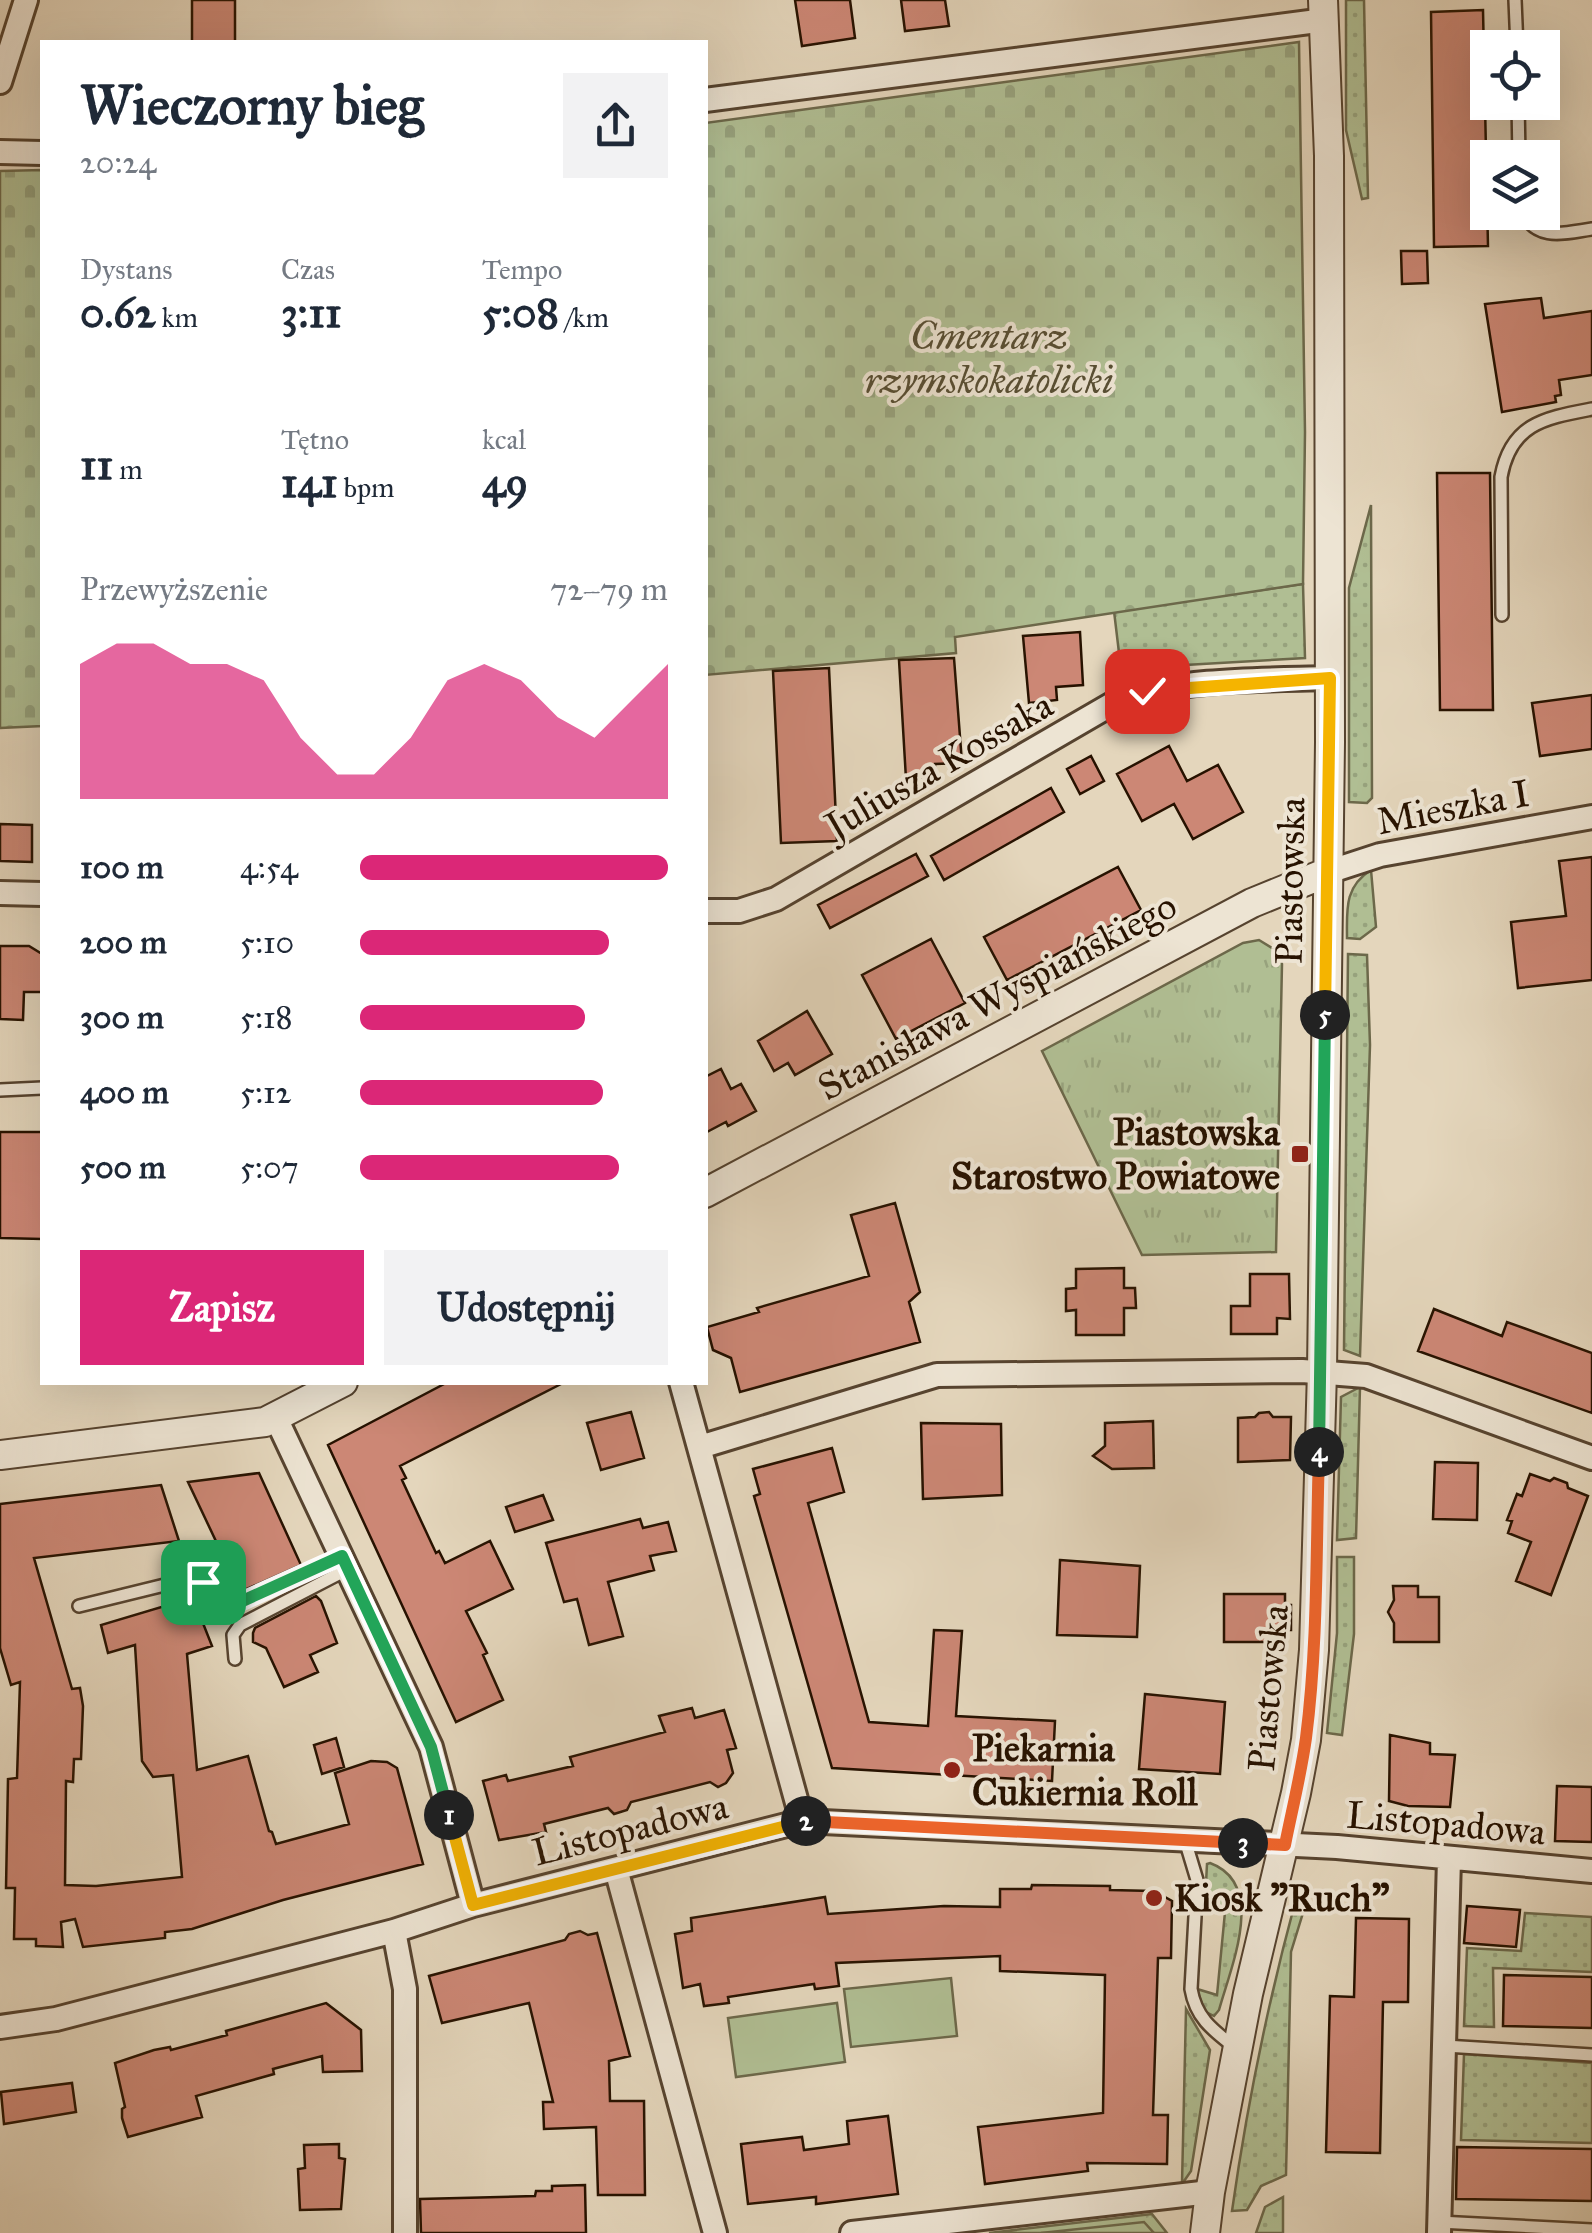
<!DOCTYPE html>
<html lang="pl">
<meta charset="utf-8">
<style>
body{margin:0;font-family:"IM FELL Great Primer",serif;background:#f2f2f3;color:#1f2937;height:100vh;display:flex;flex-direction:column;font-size:38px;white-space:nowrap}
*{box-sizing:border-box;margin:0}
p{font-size:32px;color:#747a83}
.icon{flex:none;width:55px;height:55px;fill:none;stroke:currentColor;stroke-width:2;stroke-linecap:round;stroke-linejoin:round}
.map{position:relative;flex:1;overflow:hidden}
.sheet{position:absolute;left:40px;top:40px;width:668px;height:1345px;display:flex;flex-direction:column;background:#fff;border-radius:0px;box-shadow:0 10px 40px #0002}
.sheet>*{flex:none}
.fabs{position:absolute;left:1470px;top:30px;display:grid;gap:20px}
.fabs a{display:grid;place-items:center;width:90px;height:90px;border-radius:0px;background:#fff;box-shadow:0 10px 40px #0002;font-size:50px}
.pin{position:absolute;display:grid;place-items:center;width:85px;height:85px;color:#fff;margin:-42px;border-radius:20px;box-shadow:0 5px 15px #0006}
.km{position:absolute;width:50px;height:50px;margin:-25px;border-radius:50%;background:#222;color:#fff;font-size:28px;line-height:50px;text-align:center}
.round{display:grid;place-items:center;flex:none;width:105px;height:105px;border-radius:0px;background:#f2f2f3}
.overview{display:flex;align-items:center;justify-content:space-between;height:170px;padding:0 40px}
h1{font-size:55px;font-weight:700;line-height:75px}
.figures{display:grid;grid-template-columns:repeat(3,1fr);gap:15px;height:170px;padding:10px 40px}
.figures div{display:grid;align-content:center}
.figures b{font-size:42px;font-weight:700}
.figures small{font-size:28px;font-weight:400}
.figures p{font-size:28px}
.chart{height:280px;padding:20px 40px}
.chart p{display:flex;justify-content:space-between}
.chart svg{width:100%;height:180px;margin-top:10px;fill:#db2777;opacity:.7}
.action{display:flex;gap:20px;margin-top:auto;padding:20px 40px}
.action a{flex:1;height:115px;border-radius:0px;background:#db2777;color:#fff;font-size:40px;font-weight:700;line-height:115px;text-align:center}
.action a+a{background:#f2f2f3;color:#1f2937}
ul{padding:0 40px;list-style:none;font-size:32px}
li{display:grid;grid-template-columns:160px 120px 1fr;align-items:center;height:75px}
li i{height:25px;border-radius:12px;background:#db2777}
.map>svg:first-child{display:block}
.grass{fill:url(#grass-dots);stroke:#6c684a;stroke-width:2.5}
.cemetery{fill:url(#cemetery-stones);stroke:#6c684a;stroke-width:2.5}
.park{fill:url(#park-tufts);stroke:#6c684a;stroke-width:2.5}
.pitch{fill:#b0be93;stroke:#6c684a;stroke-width:2.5}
.building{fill:#cc8775;stroke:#271200;stroke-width:2.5}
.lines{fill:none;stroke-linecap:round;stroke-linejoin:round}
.service-casing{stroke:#56432f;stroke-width:16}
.minor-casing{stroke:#56432f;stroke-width:28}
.tertiary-casing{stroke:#56432f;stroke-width:32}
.service{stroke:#ede4d3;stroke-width:11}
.minor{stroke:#ede4d3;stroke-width:22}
.tertiary{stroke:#ede4d3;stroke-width:28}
.split-1-casing{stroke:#fff;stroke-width:20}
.split-2-casing{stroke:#fff;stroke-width:20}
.split-3-casing{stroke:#fff;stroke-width:20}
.split-4-casing{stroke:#fff;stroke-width:20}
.split-5-casing{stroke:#fff;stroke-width:20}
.split-6-casing{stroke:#fff;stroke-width:20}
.split-1{stroke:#22a559;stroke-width:12}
.split-2{stroke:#f5b400;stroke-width:12}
.split-3{stroke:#f0652b;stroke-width:12}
.split-4{stroke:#f0652b;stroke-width:12}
.split-5{stroke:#22a559;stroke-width:12}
.split-6{stroke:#f5b400;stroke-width:12}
.poi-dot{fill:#8f2418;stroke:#ede4d3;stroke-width:4}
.labels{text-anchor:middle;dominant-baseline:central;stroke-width:8;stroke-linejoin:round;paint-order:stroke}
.park-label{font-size:38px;font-style:italic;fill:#574e33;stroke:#ede4d3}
.street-label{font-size:38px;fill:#271200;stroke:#ede4d3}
.poi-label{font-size:38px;font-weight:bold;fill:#271200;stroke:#ede4d3;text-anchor:start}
</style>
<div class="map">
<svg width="1592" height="2233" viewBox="0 0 1592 2233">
<defs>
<pattern id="grass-dots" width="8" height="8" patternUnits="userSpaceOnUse" patternTransform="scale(2.5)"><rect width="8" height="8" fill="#b0be93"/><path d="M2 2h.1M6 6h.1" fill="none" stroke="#97a27d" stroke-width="1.8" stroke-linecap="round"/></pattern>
<pattern id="cemetery-stones" width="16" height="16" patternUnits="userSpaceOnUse" patternTransform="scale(2.5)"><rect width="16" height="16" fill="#b0be93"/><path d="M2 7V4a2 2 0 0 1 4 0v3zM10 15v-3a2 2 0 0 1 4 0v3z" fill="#97a27d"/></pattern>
<pattern id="park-tufts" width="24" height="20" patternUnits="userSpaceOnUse" patternTransform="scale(2.5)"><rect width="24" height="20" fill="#b0be93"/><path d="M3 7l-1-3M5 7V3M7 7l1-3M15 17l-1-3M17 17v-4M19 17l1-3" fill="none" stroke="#97a27d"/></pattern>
</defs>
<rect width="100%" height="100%" fill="#e4d6bc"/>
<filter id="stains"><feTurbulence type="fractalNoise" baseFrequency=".002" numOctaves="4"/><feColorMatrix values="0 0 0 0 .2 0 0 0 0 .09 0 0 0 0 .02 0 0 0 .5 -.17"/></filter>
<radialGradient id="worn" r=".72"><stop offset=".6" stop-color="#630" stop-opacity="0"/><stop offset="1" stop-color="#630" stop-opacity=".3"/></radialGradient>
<!-- grass -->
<path class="grass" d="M1346 0H1364L1368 198 1362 199 1346 130Z
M1371 505 1372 798 1367 803 1349 802V588Z
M1303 584 1305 658 1150 667 1122 678 1114 611Z
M1371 870 1376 927 1360 939 1347 938C1347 910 1344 887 1371 870Z
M1348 954 1367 955 1370 1045 1360 1356 1344 1350Z
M1360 1387 1356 1538 1337 1540 1341 1397Z
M1337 1557H1354V1634L1342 1735 1327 1733 1337 1633Z
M1210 1863C1268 1884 1230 1969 1219 2010L1214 2016 1204 2011 1197 1989 1217 1995 1225 1912 1205 1903 1207 1864Z
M1304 1898 1306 1903 1291 1952 1286 2175 1261 2186 1247 2210 1232 2211C1247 2105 1268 2002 1296 1899Z
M1525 1913 1592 1917V1972L1493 1968 1494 2027 1464 2026 1467 1948 1521 1951Z
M1186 2009 1210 2050 1191 2171 1182 2184Z
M1464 2054 1592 2063V2143L1461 2140Z
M1283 2197V2233H1256L1265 2207Z"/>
<!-- cemetery -->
<path class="cemetery" d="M1299 42 1305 432 1303 584 955 637 956 653 705 675V123Z
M42 170V726L0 728V171Z"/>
<!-- park -->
<path class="park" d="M1259 940 1277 951 1282 964 1276 1252 1142 1255 1042 1051 1243 943Z
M1152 2214 1167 2233H989Z"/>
<!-- pitch -->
<path class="pitch" d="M951 1978 957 2036 851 2047 844 1989Z
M837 2003 845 2062 736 2077 728 2018Z
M1144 2222 1154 2233H1041Z"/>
<!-- building -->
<path class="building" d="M192 0H235V42H192Z
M795 0H850L855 38 802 46Z
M901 0H945L949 26 905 31Z
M1483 10 1488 246 1434 247 1431 12Z
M1401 251H1427L1428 283 1402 284Z
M1541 298 1544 318 1592 311V375L1559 380 1561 395 1555 396 1556 402 1502 412 1485 304Z
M1437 473H1490L1493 710H1440Z
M1080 632 1083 685 1056 687 1057 700 1029 703 1023 636Z
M954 658 962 763 935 764V778L906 779 899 660Z
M829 668 837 841 781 843 773 671Z
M1592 695V749L1540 756 1532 703Z
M1169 746 1187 781 1218 765 1243 812 1193 839 1174 804 1142 821 1117 774Z
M1091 756 1104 781 1080 794 1067 769Z
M1051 788 1064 812 944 880 931 856Z
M0 824 32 825V862L0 861Z
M916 854 928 876 830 928 818 905Z
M1592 857V980L1518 988 1511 922 1566 916 1559 861Z
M1118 867 1141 910 1007 980 984 937Z
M931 939 965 1003 896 1039 862 975Z
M0 946H29L42 954V992H24L23 1020 0 1019Z
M807 1011 832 1054 795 1075 788 1063 774 1071 758 1041Z
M721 1069 731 1089 741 1084 756 1111 728 1126 726 1122 705 1133V1077Z
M0 1132H42V1239L0 1238Z
M895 1203 920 1292 909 1302 920 1342 740 1392 731 1358 713 1350 707 1327 759 1312 757 1308 869 1276 851 1215Z
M1124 1268V1288H1135L1136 1308H1124V1335H1076V1310L1066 1311V1289L1076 1288V1269Z
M1250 1274H1289L1290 1319 1277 1318V1334H1231V1306H1250Z
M1434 1309 1502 1336 1507 1322 1592 1353V1413L1418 1351Z
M448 1382H565L400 1466 406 1478 402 1480 436 1553 439 1551 445 1563 490 1541 513 1589 466 1611 487 1653 483 1655 503 1700 456 1722 328 1445Z
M631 1412 644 1458 601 1470 587 1423Z
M1269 1412 1273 1417H1291L1290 1460 1238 1462V1418L1255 1417 1259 1413Z
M1153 1421 1154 1468 1112 1469 1093 1456 1105 1446V1423Z
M921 1423 1001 1424 1002 1495 923 1499Z
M832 1448 844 1492 808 1503 869 1722 928 1726 934 1630 962 1631 956 1716 1055 1721 1052 1781 832 1768 760 1517 754 1496 760 1494 753 1469Z
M1435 1462 1478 1463 1477 1520 1433 1519Z
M259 1473 301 1565 240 1592 188 1482Z
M1530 1474 1550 1481 1554 1478 1567 1483 1568 1488 1588 1496 1551 1595 1516 1581 1531 1542 1508 1533 1512 1521 1507 1520 1517 1494 1522 1496Z
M161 1485 179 1541 34 1558 72 1689 80 1688 83 1706 81 1759H74L73 1782 66 1781 65 1885 96 1886 182 1877 173 1775 153 1777 142 1761 135 1645 108 1653 101 1625 178 1602 181 1614 197 1608 212 1646 187 1654 197 1770 248 1756 269 1831 272 1832 276 1844 349 1824 335 1773 371 1761 387 1762 397 1768 423 1864 283 1900 192 1929 165 1932V1938L83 1947 75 1919 61 1922 63 1947 36 1946V1939H14L15 1888H6L8 1779 17 1778 20 1682 11 1685 0 1648V1504Z
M543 1495 553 1520 515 1532 506 1507Z
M640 1519 643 1528 668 1522 676 1551 650 1556 654 1570 608 1582 623 1636 589 1645 577 1599 564 1602 546 1543Z
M1060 1560 1140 1566 1137 1637 1057 1635Z
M1393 1586H1418V1597H1439V1642H1394V1623L1388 1612 1394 1600Z
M1224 1594H1285V1605H1291V1630H1285V1642H1224Z
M316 1596 321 1601 337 1643 310 1655 318 1672 284 1687 266 1648 253 1642V1633L255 1628Z
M1145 1694 1225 1702 1220 1774 1139 1769Z
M692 1708 695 1718 724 1710 736 1748 727 1750 733 1773 726 1783 718 1787 710 1782 679 1790 631 1802 627 1810 614 1814 608 1808 544 1824 546 1832 499 1840 483 1781 506 1775 508 1781 573 1766 570 1757 665 1732 659 1716Z
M1390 1735 1430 1743V1754L1455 1755 1450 1807 1408 1806 1389 1801Z
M336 1738 344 1767 322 1774 314 1745Z
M1557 1786 1592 1787V1842L1555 1841Z
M1032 1885 1110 1886V1890L1154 1891 1172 1901 1171 1958H1158L1153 2115H1168L1167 2164 1087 2163 1088 2171 985 2184 978 2127 1103 2113 1105 1975 1000 1971V1956L836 1963 839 1986 815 1989 814 1984 728 1997 729 2003 704 2006 700 1984 683 1988 675 1934 692 1931 691 1918 825 1897 828 1914 944 1906 1000 1907V1889H1031Z
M1467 1906 1520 1910 1516 1947 1464 1943Z
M1356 1918 1409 1919 1408 2002H1383L1380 2153 1326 2152 1330 1996 1354 1997Z
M580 1931 588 1935 597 1933 630 2056 609 2061 610 2101H644L645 2195H598L596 2127 544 2129 543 2102H553L529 2003 442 2023 429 1976 565 1940 569 1934Z
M1504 1975 1592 1977V2028L1503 2026Z
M326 2003 361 2030 362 2071 323 2072 322 2056 273 2069 274 2074 196 2096 202 2117 128 2137 122 2118V2109L125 2107 115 2063 154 2050 170 2047 171 2050 227 2035 226 2031Z
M72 2083 76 2112 4 2124 1 2092Z
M888 2116 898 2194 816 2204V2197L748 2204 741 2144 802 2137 804 2150 849 2144 847 2121Z
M339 2144V2158L345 2159 341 2209 300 2210 298 2169 305 2168 304 2145Z
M1457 2147 1592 2149V2201L1456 2199Z
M585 2185 586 2233H421L420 2199 535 2196 536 2191H552V2186Z"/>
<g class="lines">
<defs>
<path id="service" d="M1515 0 1517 48
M1518 102 1519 158
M1522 212C1538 242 1564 233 1592 229
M1502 615 1501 477C1511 423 1545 418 1592 409
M0 1090 42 1088
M79 1606 189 1579C208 1584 219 1598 239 1603L343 1556
M235 1659 233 1635 240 1625 348 1569
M1185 1840 1197 1880 1191 1989C1196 2019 1214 2031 1237 2049
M1445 2046 1592 2055
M1439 2222 1592 2230"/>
<path id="minor" d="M0 82 26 0
M705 100 1325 20
M0 152 42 153
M1328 872 1380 855 1592 817
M0 893 42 894
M705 911H739L776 899 1119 700C1185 678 1261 680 1330 678
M681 1382 802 1821
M276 1418 431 1747 473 1905
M700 1447 937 1375 1302 1371 1366 1376 1592 1458
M616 1869 715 2233
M394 1931 405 1989V2233
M0 2027 56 2019 394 1931 473 1905 802 1821 1337 1847 1592 1871
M852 2233 1210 2192
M1439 2233 1449 1858"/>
<path id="tertiary" d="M705 1193 1252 903 1328 872
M0 1455 265 1422 343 1382
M1205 2233 1210 2192 1248 1994 1296 1793 1306 1740 1314 1650 1322 1371 1330 742 1329 156 1323 0"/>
</defs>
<!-- service casing -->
<use href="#service" class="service-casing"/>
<!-- minor casing -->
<use href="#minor" class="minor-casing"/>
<!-- tertiary casing -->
<use href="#tertiary" class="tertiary-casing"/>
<!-- service -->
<use href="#service" class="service"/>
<!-- minor -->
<use href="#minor" class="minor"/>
<!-- tertiary -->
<use href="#tertiary" class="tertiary"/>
</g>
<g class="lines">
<defs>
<path id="split-1" d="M203 1582 226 1600 238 1603 342 1556 431 1747 449 1815"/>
<path id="split-2" d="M449 1815 473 1905 806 1821"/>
<path id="split-3" d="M806 1821 1243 1843"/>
<path id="split-4" d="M1243 1843 1285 1845C1292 1810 1301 1774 1306 1738 1318 1644 1316 1547 1319 1452"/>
<path id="split-5" d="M1319 1452 1325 1015"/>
<path id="split-6" d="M1147 691 1330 678 1325 1015"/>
</defs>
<!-- split-1 casing -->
<use href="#split-1" class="split-1-casing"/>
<!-- split-2 casing -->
<use href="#split-2" class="split-2-casing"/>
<!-- split-3 casing -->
<use href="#split-3" class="split-3-casing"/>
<!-- split-4 casing -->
<use href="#split-4" class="split-4-casing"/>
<!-- split-5 casing -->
<use href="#split-5" class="split-5-casing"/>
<!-- split-6 casing -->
<use href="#split-6" class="split-6-casing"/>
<!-- split-1 -->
<use href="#split-1" class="split-1"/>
<!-- split-2 -->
<use href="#split-2" class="split-2"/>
<!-- split-3 -->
<use href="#split-3" class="split-3"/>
<!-- split-4 -->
<use href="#split-4" class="split-4"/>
<!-- split-5 -->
<use href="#split-5" class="split-5"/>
<!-- split-6 -->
<use href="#split-6" class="split-6"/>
</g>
<!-- markers -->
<g class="poi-dot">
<rect x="1290" y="1144" width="20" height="20" rx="5"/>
<circle cx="952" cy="1770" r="10"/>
<circle cx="1154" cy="1898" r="10"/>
</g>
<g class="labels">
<!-- park labels -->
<g class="park-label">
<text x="989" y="336">Cmentarz<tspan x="989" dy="44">rzymskokatolicki</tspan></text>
</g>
<!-- street labels -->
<g class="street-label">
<text transform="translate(939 765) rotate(-30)">Juliusza Kossaka</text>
<text transform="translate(1453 807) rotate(-11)">Mieszka I</text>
<text transform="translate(1290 881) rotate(-89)">Piastowska</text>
<text transform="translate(997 996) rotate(-28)">Stanisława Wyspiańskiego</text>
<text transform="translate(1268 1688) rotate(-85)">Piastowska</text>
<text transform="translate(1446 1823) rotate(5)">Listopadowa</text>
<text transform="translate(630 1829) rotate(-14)">Listopadowa</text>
</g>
<!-- poi labels -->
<g class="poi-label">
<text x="1280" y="1132" text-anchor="end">Piastowska<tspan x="1280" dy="44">Starostwo Powiatowe</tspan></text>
<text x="972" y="1748">Piekarnia<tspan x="972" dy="44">Cukiernia Roll</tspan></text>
<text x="1174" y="1898">Kiosk "Ruch"</text>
</g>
</g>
<rect width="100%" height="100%" filter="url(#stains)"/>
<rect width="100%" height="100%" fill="url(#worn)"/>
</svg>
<div class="fabs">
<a><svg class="icon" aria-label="locate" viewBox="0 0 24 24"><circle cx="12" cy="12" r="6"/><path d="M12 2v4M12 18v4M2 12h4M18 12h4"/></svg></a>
<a><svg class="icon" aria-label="layers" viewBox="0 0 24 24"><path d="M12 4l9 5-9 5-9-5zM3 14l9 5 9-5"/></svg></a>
</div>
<div class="pin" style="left:203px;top:1582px;background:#1e9e55"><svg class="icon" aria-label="arrive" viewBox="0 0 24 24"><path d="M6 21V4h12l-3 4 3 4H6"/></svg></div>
<div class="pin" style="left:1147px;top:691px;background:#d93025"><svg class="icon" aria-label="check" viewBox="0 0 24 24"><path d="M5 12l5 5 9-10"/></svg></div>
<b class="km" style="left:449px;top:1815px">1</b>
<b class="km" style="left:806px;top:1821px">2</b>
<b class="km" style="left:1243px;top:1843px">3</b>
<b class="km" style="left:1319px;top:1452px">4</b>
<b class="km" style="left:1325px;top:1015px">5</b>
<section class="sheet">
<div class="overview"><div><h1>Wieczorny bieg</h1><p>20:24</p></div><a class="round"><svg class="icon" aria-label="share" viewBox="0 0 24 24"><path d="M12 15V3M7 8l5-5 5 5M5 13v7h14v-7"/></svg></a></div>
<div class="figures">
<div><p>Dystans</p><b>0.62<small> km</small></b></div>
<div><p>Czas</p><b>3:11</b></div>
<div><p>Tempo</p><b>5:08<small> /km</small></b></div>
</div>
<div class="figures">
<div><b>11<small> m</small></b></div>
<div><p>Tętno</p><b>141<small> bpm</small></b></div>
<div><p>kcal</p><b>49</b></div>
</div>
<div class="chart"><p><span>Przewyższenie</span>72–79 m</p>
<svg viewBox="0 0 160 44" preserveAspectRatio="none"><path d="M0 44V11L10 6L20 6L30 11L40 11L50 15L60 29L70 38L80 38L90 29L100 15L110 11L120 15L130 24L140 29L150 20L160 11V44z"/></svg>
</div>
<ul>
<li><b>100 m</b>4:54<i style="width:100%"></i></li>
<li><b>200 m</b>5:10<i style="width:81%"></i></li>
<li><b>300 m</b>5:18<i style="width:73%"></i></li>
<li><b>400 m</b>5:12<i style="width:79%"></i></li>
<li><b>500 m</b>5:07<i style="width:84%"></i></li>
</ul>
<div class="action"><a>Zapisz</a><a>Udostępnij</a></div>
</section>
</div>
